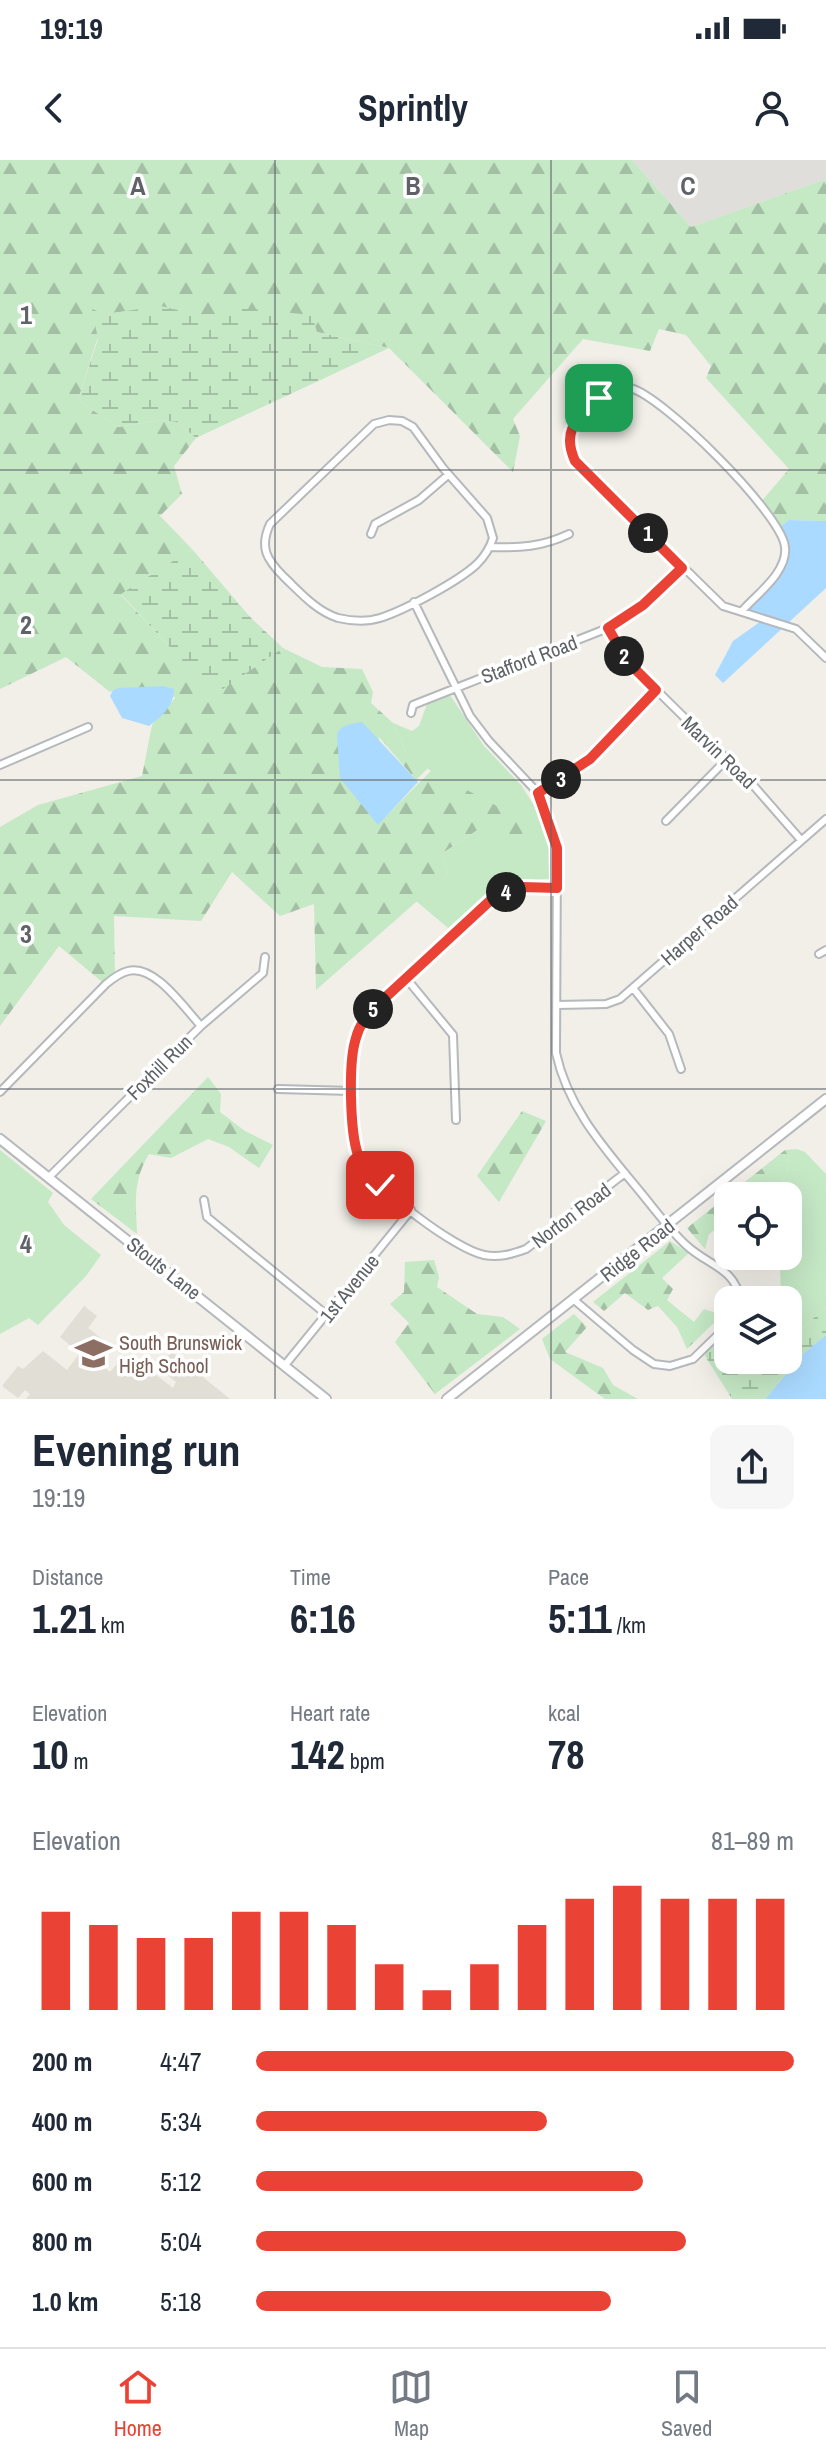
<!DOCTYPE html>
<meta charset="utf-8">
<style>
body{margin:0;font-family:"Archivo Narrow",sans-serif;background:#f6f6f7;color:#1f2937;height:100vh;display:flex;flex-direction:column;font-size:30px;white-space:nowrap}
*{box-sizing:border-box;margin:0}
p{font-size:26px;color:#747a83}
.icon{flex:none;width:44px;height:44px;fill:none;stroke:currentColor;stroke-width:2;stroke-linecap:round;stroke-linejoin:round}
.map{position:relative;height:1239px;overflow:hidden}
.side{display:flex;flex-direction:column;background:#fff;flex:1}
.side>*{flex:none}
.tools{position:absolute;left:714px;top:1022px;display:grid;gap:16px}
.tools a{display:grid;place-items:center;width:88px;height:88px;border-radius:16px;background:#fff;box-shadow:0 8px 32px #0002;font-size:40px}
.pin{position:absolute;display:grid;place-items:center;width:68px;height:68px;color:#fff;margin:-34px;border-radius:16px;box-shadow:0 4px 12px #0006}
.km{position:absolute;width:40px;height:40px;margin:-20px;border-radius:50%;background:#222;color:#fff;font-size:22px;line-height:40px;text-align:center}
.round{display:grid;place-items:center;flex:none;width:84px;height:84px;border-radius:16px;background:#f6f6f7}
.overview{display:flex;align-items:center;justify-content:space-between;height:136px;padding:0 32px}
h1{font-size:44px;font-weight:800;line-height:60px}
.metrics{display:grid;grid-template-columns:repeat(3,1fr);gap:12px;height:136px;padding:8px 32px}
.metrics div{display:grid;align-content:center}
.metrics b{font-size:40px;font-weight:800}
.metrics small{font-size:22px;font-weight:400}
.metrics p{font-size:22px}
.chart{height:224px;padding:16px 32px}
.chart p{display:flex;justify-content:space-between}
.chart svg{width:100%;height:144px;margin-top:8px;stroke:#ea4335;stroke-width:6}
ul{padding:0 32px;list-style:none;font-size:26px}
li{display:grid;grid-template-columns:128px 96px 1fr;align-items:center;height:60px}
li i{height:20px;border-radius:10px;background:#ea4335}
.status{display:flex;justify-content:space-between;align-items:center;height:56px;padding:0 40px;background:#fff;direction:ltr}
.status svg{height:22px;fill:currentColor}
header{display:flex;justify-content:space-between;align-items:center;height:104px;padding:0 32px;background:#fff;font-size:36px;font-weight:800}
.tabs{display:flex;justify-content:space-around;align-items:center;height:112px;border-top:2px solid #e0e1e3;background:#fff;font-size:22px;color:#747a83}
.tabs a{display:grid;justify-items:center;gap:4px}
.tabs .current{color:#ea4335}
.map>svg:first-child{display:block}
.industrial{fill:#e0deda}
.education{fill:#e1ded6}
.green{fill:#c5e8c5}
.forest{fill:url(#forest-firs)}
.wetland{fill:url(#wetland-marsh)}
.water{fill:#aadaff}
.lines{fill:none;stroke-linecap:round;stroke-linejoin:round}
.minor-casing{stroke:#b5b8bc;stroke-width:10}
.tertiary-casing{stroke:#b5b8bc;stroke-width:12}
.minor{stroke:#fff;stroke-width:6}
.tertiary{stroke:#fff;stroke-width:8}
.route-casing{stroke:#fff;stroke-width:16}
.route{stroke:#ea4335;stroke-width:10}
.grid{fill:none;stroke:#5f6368;stroke-width:2;stroke-opacity:0.55}
.labels{text-anchor:middle;dominant-baseline:central;stroke-width:7;stroke-linejoin:round;paint-order:stroke}
.street-label{font-size:20px;fill:#5f6368;stroke:#fff}
.education-label{font-size:20px;fill:#785e54;stroke:#fff;text-anchor:start}
.grid-label{font-size:26px;text-anchor:middle;font-weight:bold;fill:#5f6368;stroke:#fff;stroke-width:7;stroke-linejoin:round;paint-order:stroke}
</style>
<div class="status"><b>19:19</b><svg viewBox="0 0 49 12"><path d="M0 12V9h3v3zM5 12V6h3v6zM10 12V3h3v9zM15 12V0h3v12zM26 1h20v11H26zM47 4h2v5h-2z"/></svg></div>
<header><svg class="icon" aria-label="back" viewBox="0 0 24 24"><path d="M15 5l-7 7 7 7"/></svg>Sprintly<svg class="icon" aria-label="person" viewBox="0 0 24 24"><circle cx="12" cy="8" r="4"/><path d="M4 21q1-7 8-7t8 7"/></svg></header>
<div class="map">
<svg width="826" height="1239" viewBox="0 0 826 1239">
<defs>
<pattern id="forest-firs" width="22" height="20" patternUnits="userSpaceOnUse" patternTransform="scale(2)"><rect width="22" height="20" fill="#c5e8c5"/><path d="M5 1l3.5 6h-7zM16 11l3.5 6h-7z" fill="#a3c0a4"/></pattern>
<pattern id="wetland-marsh" width="20" height="14" patternUnits="userSpaceOnUse" patternTransform="scale(2)"><rect width="20" height="14" fill="#c5e8c5"/><path d="M1 5h8M5 5V1M11 12h8M15 12V8" fill="none" stroke="#a3c0a4"/></pattern>
</defs>
<rect width="100%" height="100%" fill="#f1efe8"/>
<!-- industrial -->
<path class="industrial" d="M632 0H826V19L691 67Z"/>
<!-- education -->
<path class="education" d="M84 1146 97 1156 88 1168 112 1187 99 1203 110 1212 123 1197 138 1210 143 1205 173 1228 176 1222 159 1208 172 1192 230 1239H26L30 1234 25 1230 18 1238 2 1226 18 1206 23 1209 43 1191 67 1210 80 1193 60 1177Z"/>
<!-- green -->
<path class="green" d="M450 535 484 586 521 625 537 650 548 685 549 719 500 723 448 768 416 741 448 714 441 694 485 665 431 611 406 592 393 563 412 571 419 566 427 544Z
M797 989 805 992 826 1014V1147L788 1181V1140H781L780 1107 773 1096H788V1036H775L787 1013 789 997Z
M0 990 53 1033 48 1042 64 1065 101 1095 86 1116 38 1165 29 1158 0 1174Z"/>
<!-- forest -->
<path class="forest" d="M0 0H632L691 67 826 19V361L789 360 779 368 761 342 789 309 706 218 711 206 686 175 659 169 650 191 583 179 513 259 520 276 513 312 389 188 317 172 215 159 161 147 105 154 78 240 118 267 161 260 177 262 196 278 174 306 182 334 160 356 192 389 121 435 214 534 283 488 322 507 362 509 373 532 371 543 393 563 406 592 428 608 416 620 379 577 378 664 431 611 527 662 517 687 485 665 441 694 448 714 316 830 314 744 280 756 232 712 201 761 114 756 115 819 107 826 59 786 0 866V667L38 645 142 616 152 565 175 538 163 526 113 530 110 532 66 497 0 529Z
M208 917 221 934 220 952 245 971 273 985 259 1008 229 987 208 979 171 998 149 994C132 1022 136 1043 137 1074L91 1039Z
M522 951 546 961 499 1042 477 1016Z
M797 989 789 997 787 1013 775 1036H728V1064L725 1062 709 1074 705 1089 687 1068 785 990Z
M670 1081 689 1093 662 1118 673 1129 667 1140 694 1162 704 1149 722 1155 687 1189 677 1167 658 1146 648 1150 625 1133 604 1151 593 1142Z
M434 1100 439 1117 437 1127 477 1154 503 1157 520 1169 435 1234 395 1182 409 1163 390 1144 404 1132 405 1102Z
M574 1154 587 1167 565 1192 603 1208 613 1225 638 1239H605L550 1199 542 1179Z"/>
<!-- wetland -->
<path class="wetland" d="M161 146 215 159 222 146 312 155 317 172 389 188 196 278 177 262 161 260 118 267 78 240 98 179 92 149 105 154Z
M192 389 250 457 283 488 214 535 121 434Z
M826 1147V1175L804 1193 765 1239H732L702 1191 728 1167V1200H788V1181Z"/>
<!-- water -->
<path class="water" d="M789 360 826 361V428L723 523 715 515 733 481 764 459 741 452 787 400 779 368Z
M163 526 174 529C174 545 163 556 149 566L122 558 110 536 113 530 119 528Z
M362 562 418 622 378 665 340 618 337 575C341 564 351 564 362 562Z
M826 1175V1239H765L804 1193Z"/>
<g class="lines">
<defs>
<path id="minor" d="M389 260 402 261 413 267 443 308 487 358 493 378C490 388 484 397 477 404 459 421 405 450 380 458 367 462 351 461 338 458 316 451 300 432 284 417 267 400 259 388 270 364L374 264Z
M371 374 375 364 419 340 448 315
M490 387C519 388 542 387 569 374
M414 442 470 556 489 581 538 633 557 688 556 893C568 949 606 990 642 1034 656 1051 670 1070 686 1085 707 1105 736 1108 740 1140
M742 451C757 434 788 412 785 387 782 354 662 235 630 228 610 223 581 249 572 266 566 277 571 290 575 301L723 446 796 469 826 498
M608 468 627 501 753 625 801 680
M411 553 413 545 608 468 643 445 682 408
M0 605 88 567
M538 633 590 599 656 530
M666 661 726 600
M557 728 522 727 493 738 367 855C361 864 357 873 354 883 348 910 350 980 363 1004 377 1030 455 1089 484 1095 499 1098 512 1094 526 1089L625 1013
M819 794 826 790
M406 818 453 875 456 960
M633 828 669 874 681 909
M557 845 606 844 620 839 826 659
M278 929 352 931
M0 932 106 824C112 819 120 813 128 811 155 804 184 848 201 866
M48 1018 201 866 263 813 265 797
M204 1040 207 1057 327 1155
M573 1139 633 1190 654 1204 670 1206 693 1199 728 1165
M285 1205 411 1050"/>
<path id="tertiary" d="M0 979 326 1239
M447 1239 826 939"/>
</defs>
<!-- minor casing -->
<use href="#minor" class="minor-casing"/>
<!-- tertiary casing -->
<use href="#tertiary" class="tertiary-casing"/>
<!-- minor -->
<use href="#minor" class="minor"/>
<!-- tertiary -->
<use href="#tertiary" class="tertiary"/>
</g>
<g class="lines">
<defs>
<path id="route" d="M380 1025C371 1016 363 1007 358 995 350 972 348 902 356 878 359 865 367 856 375 847L493 738 522 727 557 728V688L538 633 590 599 656 530 627 501 608 468 643 445 682 408 575 301C561 269 578 259 599 238"/>
</defs>
<!-- route casing -->
<use href="#route" class="route-casing"/>
<!-- route -->
<use href="#route" class="route"/>
</g>
<!-- grid -->
<path class="grid" d="M275 0V1239M551 0V1239M0 310H826M0 620H826M0 929H826"/>
<!-- icons -->
<defs>
<symbol id="school-bare" viewBox="-9 -9 18 18"><path d="M0-5L7-2L0 1L-7-2ZM-4 1L0 2.5L4 1V4Q0 6-4 4Z" fill="#8d6e63" stroke="#fff" stroke-width="2.5" paint-order="stroke"/></symbol>
</defs>
<g fill-rule="evenodd">
<use href="#school-bare" x="68" y="1168" width="51" height="51"/>
</g>
<g class="labels">
<!-- street labels -->
<g class="street-label">
<text transform="translate(529 499) rotate(-21)">Stafford Road</text>
<text transform="translate(719 592) rotate(44)">Marvin Road</text>
<text transform="translate(699 770) rotate(-41)">Harper Road</text>
<text transform="translate(159 907) rotate(-45)">Foxhill Run</text>
<text transform="translate(571 1055) rotate(-37)">Norton Road</text>
<text transform="translate(637 1090) rotate(-38)">Ridge Road</text>
<text transform="translate(164 1108) rotate(38)">Stouts Lane</text>
<text transform="translate(349 1128) rotate(-51)">1st Avenue</text>
</g>
<!-- education labels -->
<g class="education-label">
<text x="119" y="1182">South Brunswick<tspan x="119" dy="23">High School</tspan></text>
</g>
</g>
<g class="grid-label">
<text x="138" y="35">A</text>
<text x="413" y="35">B</text>
<text x="688" y="35">C</text>
<text x="26" y="164">1</text>
<text x="26" y="474">2</text>
<text x="26" y="783">3</text>
<text x="26" y="1093">4</text>
</g>
</svg>
<div class="tools">
<a><svg class="icon" aria-label="locate" viewBox="0 0 24 24"><circle cx="12" cy="12" r="6"/><path d="M12 2v4M12 18v4M2 12h4M18 12h4"/></svg></a>
<a><svg class="icon" aria-label="layers" viewBox="0 0 24 24"><path d="M12 4l9 5-9 5-9-5zM3 14l9 5 9-5"/></svg></a>
</div>
<div class="pin" style="left:599px;top:238px;background:#1e9e55"><svg class="icon" aria-label="arrive" viewBox="0 0 24 24"><path d="M6 21V4h12l-3 4 3 4H6"/></svg></div>
<div class="pin" style="left:380px;top:1025px;background:#d93025"><svg class="icon" aria-label="check" viewBox="0 0 24 24"><path d="M5 12l5 5 9-10"/></svg></div>
<b class="km" style="left:648px;top:373px">1</b>
<b class="km" style="left:624px;top:496px">2</b>
<b class="km" style="left:561px;top:619px">3</b>
<b class="km" style="left:506px;top:732px">4</b>
<b class="km" style="left:373px;top:849px">5</b>
</div>
<section class="side">
<div class="overview"><div><h1>Evening run</h1><p>19:19</p></div><a class="round"><svg class="icon" aria-label="share" viewBox="0 0 24 24"><path d="M12 15V3M7 8l5-5 5 5M5 13v7h14v-7"/></svg></a></div>
<div class="metrics">
<div><p>Distance</p><b>1.21<small> km</small></b></div>
<div><p>Time</p><b>6:16</b></div>
<div><p>Pace</p><b>5:11<small> /km</small></b></div>
</div>
<div class="metrics">
<div><p>Elevation</p><b>10<small> m</small></b></div>
<div><p>Heart rate</p><b>142<small> bpm</small></b></div>
<div><p>kcal</p><b>78</b></div>
</div>
<div class="chart"><p><span>Elevation</span>81–89 m</p>
<svg viewBox="0 0 160 44" preserveAspectRatio="none"><path d="M5 44V14M15 44V18M25 44V22M35 44V22M45 44V14M55 44V14M65 44V18M75 44V30M85 44V38M95 44V30M105 44V18M115 44V10M125 44V6M135 44V10M145 44V10M155 44V10"/></svg>
</div>
<ul>
<li><b>200 m</b>4:47<i style="width:100%"></i></li>
<li><b>400 m</b>5:34<i style="width:54%"></i></li>
<li><b>600 m</b>5:12<i style="width:72%"></i></li>
<li><b>800 m</b>5:04<i style="width:80%"></i></li>
<li><b>1.0 km</b>5:18<i style="width:66%"></i></li>
</ul>
</section>
<nav class="tabs">
<a class="current"><svg class="icon" aria-label="home" viewBox="0 0 24 24"><path d="M3 11l9-7 9 7M6 9v11h12V9"/></svg>Home</a>
<a><svg class="icon" aria-label="map" viewBox="0 0 24 24"><path d="M3 6l6-2 6 2 6-2v14l-6 2-6-2-6 2zM9 4v14M15 6v14"/></svg>Map</a>
<a><svg class="icon" aria-label="saved" viewBox="0 0 24 24"><path d="M7 4h10v16l-5-4-5 4z"/></svg>Saved</a>
</nav>
